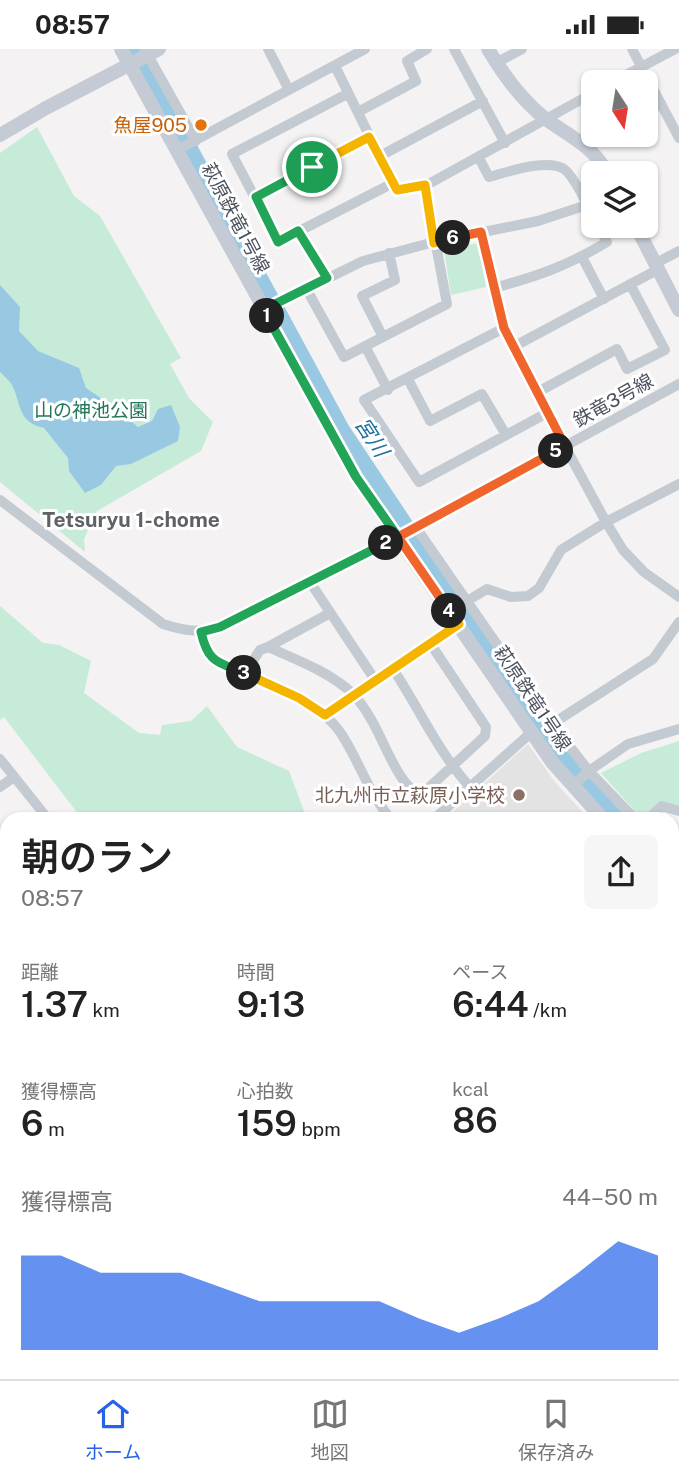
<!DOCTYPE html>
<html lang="ja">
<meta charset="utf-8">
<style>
body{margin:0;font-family:"Public Sans","Noto Sans JP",sans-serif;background:#f6f6f6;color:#222;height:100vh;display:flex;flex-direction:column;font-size:26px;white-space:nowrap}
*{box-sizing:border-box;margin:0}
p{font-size:23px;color:#767676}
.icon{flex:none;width:38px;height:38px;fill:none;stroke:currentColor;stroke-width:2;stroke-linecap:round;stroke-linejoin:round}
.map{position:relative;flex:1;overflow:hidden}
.details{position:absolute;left:0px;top:763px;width:679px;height:567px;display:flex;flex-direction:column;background:#fff;border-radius:21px 21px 0 0;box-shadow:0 2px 5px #0004}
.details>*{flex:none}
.needle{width:46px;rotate:168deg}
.controls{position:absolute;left:581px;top:21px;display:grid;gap:14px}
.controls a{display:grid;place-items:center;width:77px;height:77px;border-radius:10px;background:#fff;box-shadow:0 2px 5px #0004;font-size:35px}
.pin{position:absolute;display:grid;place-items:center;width:60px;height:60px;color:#fff;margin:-30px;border:4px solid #fff;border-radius:50%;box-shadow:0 2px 7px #0007}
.km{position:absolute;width:35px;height:35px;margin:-18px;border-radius:50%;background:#222;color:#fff;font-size:19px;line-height:35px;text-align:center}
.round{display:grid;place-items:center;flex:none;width:74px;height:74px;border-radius:10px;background:#f6f6f6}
.headline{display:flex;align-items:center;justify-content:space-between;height:119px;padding:0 21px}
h1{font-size:38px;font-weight:600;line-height:52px}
.figures{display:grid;grid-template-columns:repeat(3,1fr);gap:10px;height:119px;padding:7px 21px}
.figures div{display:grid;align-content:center}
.figures b{font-size:35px;font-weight:600}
.figures small{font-size:19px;font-weight:400}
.figures p{font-size:19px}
.chart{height:196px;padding:14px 21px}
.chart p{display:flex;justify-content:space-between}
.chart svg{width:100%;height:126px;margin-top:7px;fill:#2563eb;opacity:.7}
.status{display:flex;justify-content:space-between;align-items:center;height:49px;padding:0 35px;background:#fff;direction:ltr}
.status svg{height:19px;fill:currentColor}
.tab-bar{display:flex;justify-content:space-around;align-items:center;height:98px;border-top:2px solid #e0e0e0;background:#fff;font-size:19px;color:#767676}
.tab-bar a{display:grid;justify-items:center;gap:4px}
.tab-bar .on{color:#2563eb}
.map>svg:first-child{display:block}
.education{fill:#e4e3e3}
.green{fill:#c7ebd9}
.water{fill:#99c9e2}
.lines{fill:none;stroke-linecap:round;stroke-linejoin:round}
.river{stroke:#99c9e2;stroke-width:16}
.street{stroke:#c4cad1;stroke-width:10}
.secondary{stroke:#c5cbd5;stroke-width:14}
.split-1-casing{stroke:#fff;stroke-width:14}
.split-2-casing{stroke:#fff;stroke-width:14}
.split-3-casing{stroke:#fff;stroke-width:14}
.split-4-casing{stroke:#fff;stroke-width:14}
.split-5-casing{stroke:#fff;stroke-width:14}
.split-6-casing{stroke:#fff;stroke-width:14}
.split-7-casing{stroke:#fff;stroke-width:14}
.split-1{stroke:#22a559;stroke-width:9}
.split-2{stroke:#22a559;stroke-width:9}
.split-3{stroke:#22a559;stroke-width:9}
.split-4{stroke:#f5b400;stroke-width:9}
.split-5{stroke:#f0652b;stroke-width:9}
.split-6{stroke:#f0652b;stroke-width:9}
.split-7{stroke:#f5b400;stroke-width:9}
.food-dot{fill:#e8710a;stroke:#fff;stroke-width:2.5}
.education-dot{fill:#8d6e63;stroke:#fff;stroke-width:2.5}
.labels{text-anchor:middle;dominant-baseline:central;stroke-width:6;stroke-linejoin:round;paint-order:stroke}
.food-label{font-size:19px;fill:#c56008;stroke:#fff;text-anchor:end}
.street-label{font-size:19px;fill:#4c525d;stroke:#fff}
.park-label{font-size:19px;fill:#247758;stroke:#fff}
.education-label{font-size:19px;fill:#785e54;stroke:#fff;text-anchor:end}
.water-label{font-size:21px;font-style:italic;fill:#1f719d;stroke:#fff}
.neighbourhood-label{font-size:21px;font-weight:bold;fill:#5f6166;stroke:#fff}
</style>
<div class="status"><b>08:57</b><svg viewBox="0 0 49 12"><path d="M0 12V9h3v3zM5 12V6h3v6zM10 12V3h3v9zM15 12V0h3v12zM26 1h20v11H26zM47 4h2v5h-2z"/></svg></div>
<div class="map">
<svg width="679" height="1330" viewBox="0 0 679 1330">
<rect width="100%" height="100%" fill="#f4f2f2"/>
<!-- education -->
<path class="education" d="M528 695 554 732 589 770H445Z"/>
<!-- green -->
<path class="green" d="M37 78 74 147 100 167 181 309 170 315 189 349 213 373 201 402 97 462 84 490 85 503 0 433V104Z
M478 194 486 238 451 246 444 201Z
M0 557 43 594 59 596 91 612 84 644 139 684 160 686 162 676 191 672 207 657 237 698 289 722 307 770H82L4 668 0 671Z
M679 692V758L662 752 641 769 601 724 641 704Z
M0 1023 7 1031V1260L0 1248Z"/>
<!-- water -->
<path class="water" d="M0 236 20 258 19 282 38 302 79 319 86 339 114 358 138 378 152 372 158 360 171 356 180 378 178 392 131 415 116 417 101 436 85 444 69 422 68 409 44 379C17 373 22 356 12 336 9 331 4 327 0 323Z"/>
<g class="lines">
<!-- river -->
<path class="river" d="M136 0 342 381 546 687 576 726 618 770
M672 827 679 834"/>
<!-- street -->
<path class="street" d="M268 0 289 41
M454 0 505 94
M632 0 679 89
M145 1 196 92
M496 14 522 0
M335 17 396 141 425 137 593 44
M613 33 675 0
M347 45 232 105 278 193 393 134
M646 62 661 54
M358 63 416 32 407 12 427 0
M583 94 599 86
M177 101 365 0
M380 107 483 52
M479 109 489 128C508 123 547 109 564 120 574 127 587 155 593 167
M256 148 369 88
M298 182 327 229
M481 183 504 279 536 344 606 473 623 501 644 523 679 548
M582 208 604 250
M656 214 679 202
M494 239C538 227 567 217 607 193L598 177
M307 241 344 308 447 255 425 137
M263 261 363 212 434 193 538 172 593 154
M504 279 364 351 419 433 547 364
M383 288 362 247 395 231 389 204
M365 297 388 341
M513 298 657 221
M408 330 430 372 482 345 506 386
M536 344 617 300 627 320 665 301 630 235
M0 451 163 575C185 582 198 584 220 578L398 488 679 335
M415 477 552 675 589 722 635 770
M310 533 375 631
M467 552 487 540 511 548 528 547 539 539 561 501 606 473 679 435
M330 564 268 598C297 611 330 623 353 645 360 652 367 663 372 672 383 690 401 743 422 745L485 687 486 678 430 594
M201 583 205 600 214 611C254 628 318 648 342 686 360 714 369 745 391 770
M393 620C419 659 438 703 470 738
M245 624 260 601 268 598
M325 666 459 575
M552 675 653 610 679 573
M0 710 48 770
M573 737 589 722 628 695 679 680
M0 738 14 728
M434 770 533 682
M648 770 662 757 679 762
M0 794 7 804
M672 811 679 818
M672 899 679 892
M672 1007 679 1003
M0 1017 7 1025
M672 1071 679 1079
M672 1225 679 1221
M0 1261 7 1273
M29 1323 31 1330
M232 1323 234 1330
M310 1330 324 1323
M377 1330 383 1327 384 1330"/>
<!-- secondary -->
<path class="secondary" d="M121 0 356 427 552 713 603 770
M488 0C504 27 522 52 547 71 570 87 594 98 607 124
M0 86 46 59 159 0
M636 177 679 261
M672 844 679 852
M0 920 7 929
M672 1093 679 1089
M672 1109 679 1105
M409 1323 413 1330
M670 1323 677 1330
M75 1330 92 1323
M114 1330 148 1323"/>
</g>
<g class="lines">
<defs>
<path id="split-1" d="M267 267 263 261 327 229 298 182 278 193 256 148 312 118"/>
<path id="split-2" d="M267 267 356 428 398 488 386 494"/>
<path id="split-3" d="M244 624C218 613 208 614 201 583L220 578 386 494"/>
<path id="split-4" d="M244 624 299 649 325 666 459 575 449 562"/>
<path id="split-5" d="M449 562 398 488 556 402"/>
<path id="split-6" d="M453 189 481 183 504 279 565 397 556 402"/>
<path id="split-7" d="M312 118 369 88 397 141 425 136 434 194 453 189"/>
</defs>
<!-- split-1 casing -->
<use href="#split-1" class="split-1-casing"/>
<!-- split-2 casing -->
<use href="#split-2" class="split-2-casing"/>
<!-- split-3 casing -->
<use href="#split-3" class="split-3-casing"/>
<!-- split-4 casing -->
<use href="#split-4" class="split-4-casing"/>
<!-- split-5 casing -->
<use href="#split-5" class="split-5-casing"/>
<!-- split-6 casing -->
<use href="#split-6" class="split-6-casing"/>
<!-- split-7 casing -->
<use href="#split-7" class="split-7-casing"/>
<!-- split-1 -->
<use href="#split-1" class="split-1"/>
<!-- split-2 -->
<use href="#split-2" class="split-2"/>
<!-- split-3 -->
<use href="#split-3" class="split-3"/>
<!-- split-4 -->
<use href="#split-4" class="split-4"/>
<!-- split-5 -->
<use href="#split-5" class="split-5"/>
<!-- split-6 -->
<use href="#split-6" class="split-6"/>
<!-- split-7 -->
<use href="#split-7" class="split-7"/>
</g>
<!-- markers -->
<circle class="food-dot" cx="201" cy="76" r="7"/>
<circle class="education-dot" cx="519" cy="746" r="7"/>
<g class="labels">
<!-- food labels -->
<g class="food-label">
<text x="187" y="76">魚屋905</text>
</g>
<!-- street labels -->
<g class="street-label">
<text transform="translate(236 169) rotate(62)">萩原鉄竜1号線</text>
<text transform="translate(613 351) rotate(-29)">鉄竜3号線</text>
<text transform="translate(533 649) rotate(56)">萩原鉄竜1号線</text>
</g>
<!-- park labels -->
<g class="park-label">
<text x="91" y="361">山の神池公園</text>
</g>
<!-- education labels -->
<g class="education-label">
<text x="505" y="746">北九州市立萩原小学校</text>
</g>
<!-- water labels -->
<g class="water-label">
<text transform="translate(372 388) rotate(57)">宮川</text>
</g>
<!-- neighbourhood labels -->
<g class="neighbourhood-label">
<text x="131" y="470">Tetsuryu 1-chome</text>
</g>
</g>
</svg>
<div class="controls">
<a><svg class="needle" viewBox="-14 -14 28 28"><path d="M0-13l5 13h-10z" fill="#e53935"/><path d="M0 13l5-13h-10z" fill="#767676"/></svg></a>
<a><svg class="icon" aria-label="layers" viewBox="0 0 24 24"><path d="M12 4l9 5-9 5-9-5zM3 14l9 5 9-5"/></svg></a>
</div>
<div class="pin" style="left:312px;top:118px;background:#1e9e55"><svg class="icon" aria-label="arrive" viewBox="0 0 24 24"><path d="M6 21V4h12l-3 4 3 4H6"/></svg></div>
<b class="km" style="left:267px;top:267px">1</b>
<b class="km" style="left:386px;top:494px">2</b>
<b class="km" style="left:244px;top:624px">3</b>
<b class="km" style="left:449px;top:562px">4</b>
<b class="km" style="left:556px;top:402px">5</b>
<b class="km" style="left:453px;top:189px">6</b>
<section class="details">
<div class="headline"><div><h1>朝のラン</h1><p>08:57</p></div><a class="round"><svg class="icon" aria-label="share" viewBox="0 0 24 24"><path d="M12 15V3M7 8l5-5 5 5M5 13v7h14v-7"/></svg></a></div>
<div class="figures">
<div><p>距離</p><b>1.37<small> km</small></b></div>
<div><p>時間</p><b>9:13</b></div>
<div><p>ペース</p><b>6:44<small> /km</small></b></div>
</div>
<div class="figures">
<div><p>獲得標高</p><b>6<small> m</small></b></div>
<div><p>心拍数</p><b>159<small> bpm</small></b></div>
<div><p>kcal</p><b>86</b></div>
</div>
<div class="chart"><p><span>獲得標高</span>44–50 m</p>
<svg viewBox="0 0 160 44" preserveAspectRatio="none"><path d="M0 44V11L10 11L20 17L30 17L40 17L50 22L60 27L70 27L80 27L90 27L100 33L110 38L120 33L130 27L140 17L150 6L160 11V44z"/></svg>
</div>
</section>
</div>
<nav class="tab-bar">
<a class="on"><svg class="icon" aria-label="home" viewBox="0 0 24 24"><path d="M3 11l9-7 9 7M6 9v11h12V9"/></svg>ホーム</a>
<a><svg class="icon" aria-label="map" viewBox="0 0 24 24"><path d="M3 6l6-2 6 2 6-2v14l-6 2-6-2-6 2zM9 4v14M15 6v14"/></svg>地図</a>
<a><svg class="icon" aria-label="saved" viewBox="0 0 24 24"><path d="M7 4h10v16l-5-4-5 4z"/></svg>保存済み</a>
</nav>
